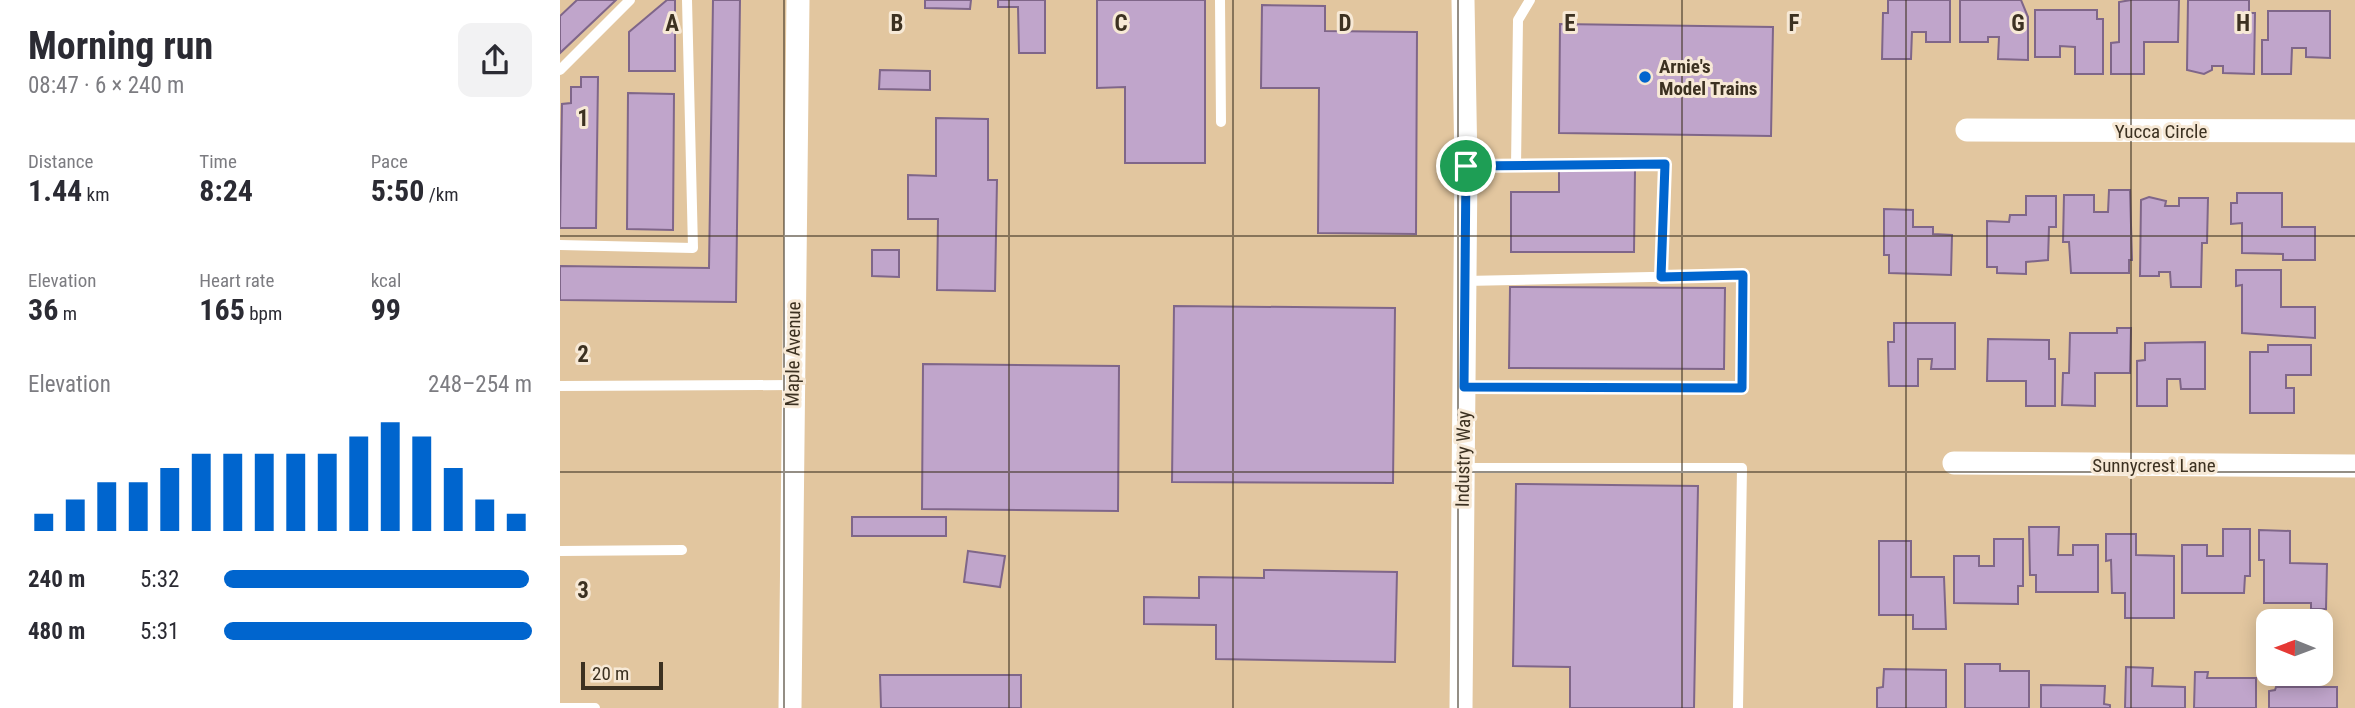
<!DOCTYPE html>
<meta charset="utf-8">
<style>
body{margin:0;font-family:"Roboto Condensed",sans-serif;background:#f2f2f3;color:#2b2b33;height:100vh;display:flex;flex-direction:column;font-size:26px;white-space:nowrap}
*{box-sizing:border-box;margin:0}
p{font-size:23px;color:#7c7c81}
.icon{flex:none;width:38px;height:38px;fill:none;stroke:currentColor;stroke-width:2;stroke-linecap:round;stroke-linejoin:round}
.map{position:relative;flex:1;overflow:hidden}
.drawer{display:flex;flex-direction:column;background:#fff;width:560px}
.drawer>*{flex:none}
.needle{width:46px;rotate:271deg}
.buttons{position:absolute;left:1696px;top:609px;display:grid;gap:14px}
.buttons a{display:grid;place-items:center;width:77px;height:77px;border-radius:14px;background:#fff;box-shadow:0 4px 18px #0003;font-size:35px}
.scale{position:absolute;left:21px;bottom:18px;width:82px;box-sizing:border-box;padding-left:7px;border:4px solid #3c3121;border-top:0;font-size:19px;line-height:24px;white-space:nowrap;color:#3c3121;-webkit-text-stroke:5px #f7e9d6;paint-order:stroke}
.pin{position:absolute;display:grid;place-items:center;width:60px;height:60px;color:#fff;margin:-30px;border:4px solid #fff;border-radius:50%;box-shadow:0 2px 7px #0007}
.round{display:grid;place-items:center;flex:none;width:74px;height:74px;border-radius:14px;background:#f2f2f3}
.headline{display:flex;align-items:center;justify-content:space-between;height:119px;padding:0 28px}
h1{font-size:38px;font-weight:700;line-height:52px}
.figures{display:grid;grid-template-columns:repeat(3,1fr);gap:10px;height:119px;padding:7px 28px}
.figures div{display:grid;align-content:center}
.figures b{font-size:30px;font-weight:700}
.figures small{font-size:19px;font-weight:400}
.figures p{font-size:19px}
.chart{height:196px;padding:14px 28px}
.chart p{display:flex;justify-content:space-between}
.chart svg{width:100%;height:126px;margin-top:7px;stroke:#0065ce;stroke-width:6}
ul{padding:0 28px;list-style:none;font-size:23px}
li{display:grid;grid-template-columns:112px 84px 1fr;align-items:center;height:52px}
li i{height:18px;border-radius:9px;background:#0065ce}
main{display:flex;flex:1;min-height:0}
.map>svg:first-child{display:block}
.building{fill:#c0a5cb;stroke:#7f6689;stroke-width:2}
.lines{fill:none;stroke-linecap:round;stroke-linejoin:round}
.lane{stroke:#fff;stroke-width:10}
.street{stroke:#fff;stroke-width:23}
.route-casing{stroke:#fff;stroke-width:14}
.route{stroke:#0065ce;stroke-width:9}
.grid{fill:none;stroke:#3c3121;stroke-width:2;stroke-opacity:0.55}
.poi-dot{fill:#0065ce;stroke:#f7e9d6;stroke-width:2.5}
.labels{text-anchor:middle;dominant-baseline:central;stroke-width:6;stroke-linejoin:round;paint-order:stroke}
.poi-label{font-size:19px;font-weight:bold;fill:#3c3121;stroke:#f7e9d6;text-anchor:start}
.street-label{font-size:19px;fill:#3c3121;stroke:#f7e9d6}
.grid-label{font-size:23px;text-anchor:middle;font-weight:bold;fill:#3c3121;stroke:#f7e9d6;stroke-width:6;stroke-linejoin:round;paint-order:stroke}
</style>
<main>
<section class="drawer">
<div class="headline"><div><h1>Morning run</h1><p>08:47 · 6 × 240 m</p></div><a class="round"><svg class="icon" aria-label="share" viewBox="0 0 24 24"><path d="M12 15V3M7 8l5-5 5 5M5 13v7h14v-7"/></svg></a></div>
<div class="figures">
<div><p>Distance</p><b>1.44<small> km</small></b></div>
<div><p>Time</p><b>8:24</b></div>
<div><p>Pace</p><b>5:50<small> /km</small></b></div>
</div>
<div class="figures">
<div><p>Elevation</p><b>36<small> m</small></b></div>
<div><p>Heart rate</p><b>165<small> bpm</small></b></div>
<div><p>kcal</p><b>99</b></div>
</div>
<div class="chart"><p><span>Elevation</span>248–254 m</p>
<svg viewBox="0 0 160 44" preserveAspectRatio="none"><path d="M5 44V38M15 44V33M25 44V27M35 44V27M45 44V22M55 44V17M65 44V17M75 44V17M85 44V17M95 44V17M105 44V11M115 44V6M125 44V11M135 44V22M145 44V33M155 44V38"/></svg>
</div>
<ul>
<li><b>240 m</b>5:32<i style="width:99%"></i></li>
<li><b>480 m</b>5:31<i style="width:100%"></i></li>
</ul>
</section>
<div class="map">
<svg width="1795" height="708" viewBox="0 0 1795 708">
<rect width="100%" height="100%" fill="#e2c69f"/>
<!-- building -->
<path class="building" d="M17 0H56L0 53V16Z
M107 0H115V71H69V32Z
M153 0H180L176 302 0 300V266L149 268Z
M365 0H411L410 9 365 8Z
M438 0H485V53H459L458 7H438Z
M537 0H645V163H565V87L537 88Z
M1328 0H1390V42H1366V32H1352L1351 59H1322L1323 13H1328Z
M1400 0H1461L1468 17V60L1438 59 1439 37H1428V42H1400Z
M1571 0H1619L1618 42H1584V74H1551V43L1559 42V2Z
M1628 0H1689V13H1695L1694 74 1663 73V66H1652V70L1644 74 1627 70Z
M702 5 765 6V31L857 32 856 234 758 233 759 88H701Z
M1475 10H1537V19H1543V74H1515V47L1500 46V57H1475Z
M1708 11H1770V58L1746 57V48H1732L1731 74H1702V40H1708Z
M1000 24 1213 27 1211 136 999 133Z
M320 70 370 71V90L319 89Z
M21 77H38L36 228H0L2 104 11 103V87H21Z
M68 93 114 94 113 230 67 229Z
M376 118 428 119V180H437L435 291 377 290 378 219H348V175L376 176Z
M999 170H1075L1074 252H951V192H999Z
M1549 190H1570L1572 260H1569V273H1511L1509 242H1503L1504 195H1534V212H1548Z
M1677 193H1722V227H1755V260H1723V254L1682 253V223L1671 224V203H1677Z
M1466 196H1496V227H1489L1488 260 1466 262V274L1437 273V267H1427V221L1449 222 1450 215H1466Z
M1589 197 1606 201 1605 206H1619V198H1648L1647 243H1642L1641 287H1611L1610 272H1599V276H1580L1581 200Z
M1324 209 1353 210V227H1373V234L1392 235 1391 275 1329 273V255H1324Z
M312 250H339V277L312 276Z
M1676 270H1721V307H1755V338L1682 333V285L1676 286Z
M950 287 1165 288 1164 369 949 368Z
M614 306 835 308 833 483 612 482Z
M1334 323H1395V369H1371L1372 359H1358V386H1329L1328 342H1334Z
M1557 328H1571L1570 373H1535V406L1502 405 1503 373H1509L1510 333H1557Z
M1428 339 1489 340V359H1495V406H1466V381H1427Z
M1645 342V389H1621L1620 379H1607V406H1577V361L1585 360V343Z
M1708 345H1751V375H1726V388H1734V413H1690V352H1708Z
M363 364 559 366 558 511 362 509Z
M956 484 1138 486 1134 708H1010V667L953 666Z
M292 517H386V536H292Z
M1469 527H1499L1498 555H1513V545H1538V592H1476V575H1470Z
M1663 529H1690V576H1685L1684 593H1622V545H1647V556H1663Z
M1699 530 1730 531V563L1767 564 1766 609H1751V603H1704V560H1699Z
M1546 534H1576V555L1614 556V618H1565V593H1552L1551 560 1546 561Z
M1434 539H1463V586H1458V604L1394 603V556H1419V566H1434Z
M1319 541H1351V577H1384L1386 629H1353V615H1319Z
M408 551 445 556 440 587 404 582Z
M704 570 837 572 835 662 656 659V625L584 624V597L639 598V577L704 578Z
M1405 664H1440V671H1469V708H1405Z
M1566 667 1593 668 1592 686 1625 687V708H1565Z
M1324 669 1386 670V708H1317V688L1323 687Z
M1635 672H1648L1647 678H1696V708H1634Z
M320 675H461V708H321Z
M1481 685 1545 686 1544 704 1550 705V708H1481Z
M1716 687H1777V708H1709V691L1715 690Z"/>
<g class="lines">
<!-- lane -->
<path class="lane" d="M660 0 661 122
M0 70 70 0
M906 166 1105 164 1101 277
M956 166 958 20 970 0
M0 245 133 248 127 0
M0 386 232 385
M904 387 1182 388 1183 275 905 281
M903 468H1182L1178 708
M0 551 122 550
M0 708H35"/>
<!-- street -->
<path class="street" d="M1407 130 1795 131
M1394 463 1795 466
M230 708 238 0
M901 708 906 166 903 0"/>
</g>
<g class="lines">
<defs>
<path id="route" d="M1105 164 1101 277 1183 275 1182 388 904 387 906 166Z"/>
</defs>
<!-- route casing -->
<use href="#route" class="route-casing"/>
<!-- route -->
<use href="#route" class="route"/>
</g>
<!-- grid -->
<path class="grid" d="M224 0V708M449 0V708M673 0V708M898 0V708M1122 0V708M1346 0V708M1571 0V708M0 236H1795M0 472H1795"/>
<!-- markers -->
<circle class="poi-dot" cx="1085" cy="77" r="7"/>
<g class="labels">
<!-- poi labels -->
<g class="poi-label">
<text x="1099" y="66">Arnie's<tspan x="1099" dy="22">Model Trains</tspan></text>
</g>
<!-- street labels -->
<g class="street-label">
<text x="1601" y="131">Yucca Circle</text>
<text transform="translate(233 354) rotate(-89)">Maple Avenue</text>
<text transform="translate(903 459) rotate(-89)">Industry Way</text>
<text x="1594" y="465">Sunnycrest Lane</text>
</g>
</g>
<g class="grid-label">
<text x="112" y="31">A</text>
<text x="337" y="31">B</text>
<text x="561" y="31">C</text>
<text x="785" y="31">D</text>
<text x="1010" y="31">E</text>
<text x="1234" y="31">F</text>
<text x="1458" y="31">G</text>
<text x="1683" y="31">H</text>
<text x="23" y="126">1</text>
<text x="23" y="362">2</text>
<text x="23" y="598">3</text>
</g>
</svg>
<div class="buttons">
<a><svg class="needle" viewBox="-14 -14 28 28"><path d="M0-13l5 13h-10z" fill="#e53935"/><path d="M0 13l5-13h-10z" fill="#7c7c81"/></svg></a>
</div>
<div class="scale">20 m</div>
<div class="pin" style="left:906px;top:166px;background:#1e9e55"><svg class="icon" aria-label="arrive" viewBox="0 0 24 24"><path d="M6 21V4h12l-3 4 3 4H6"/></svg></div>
</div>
</main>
